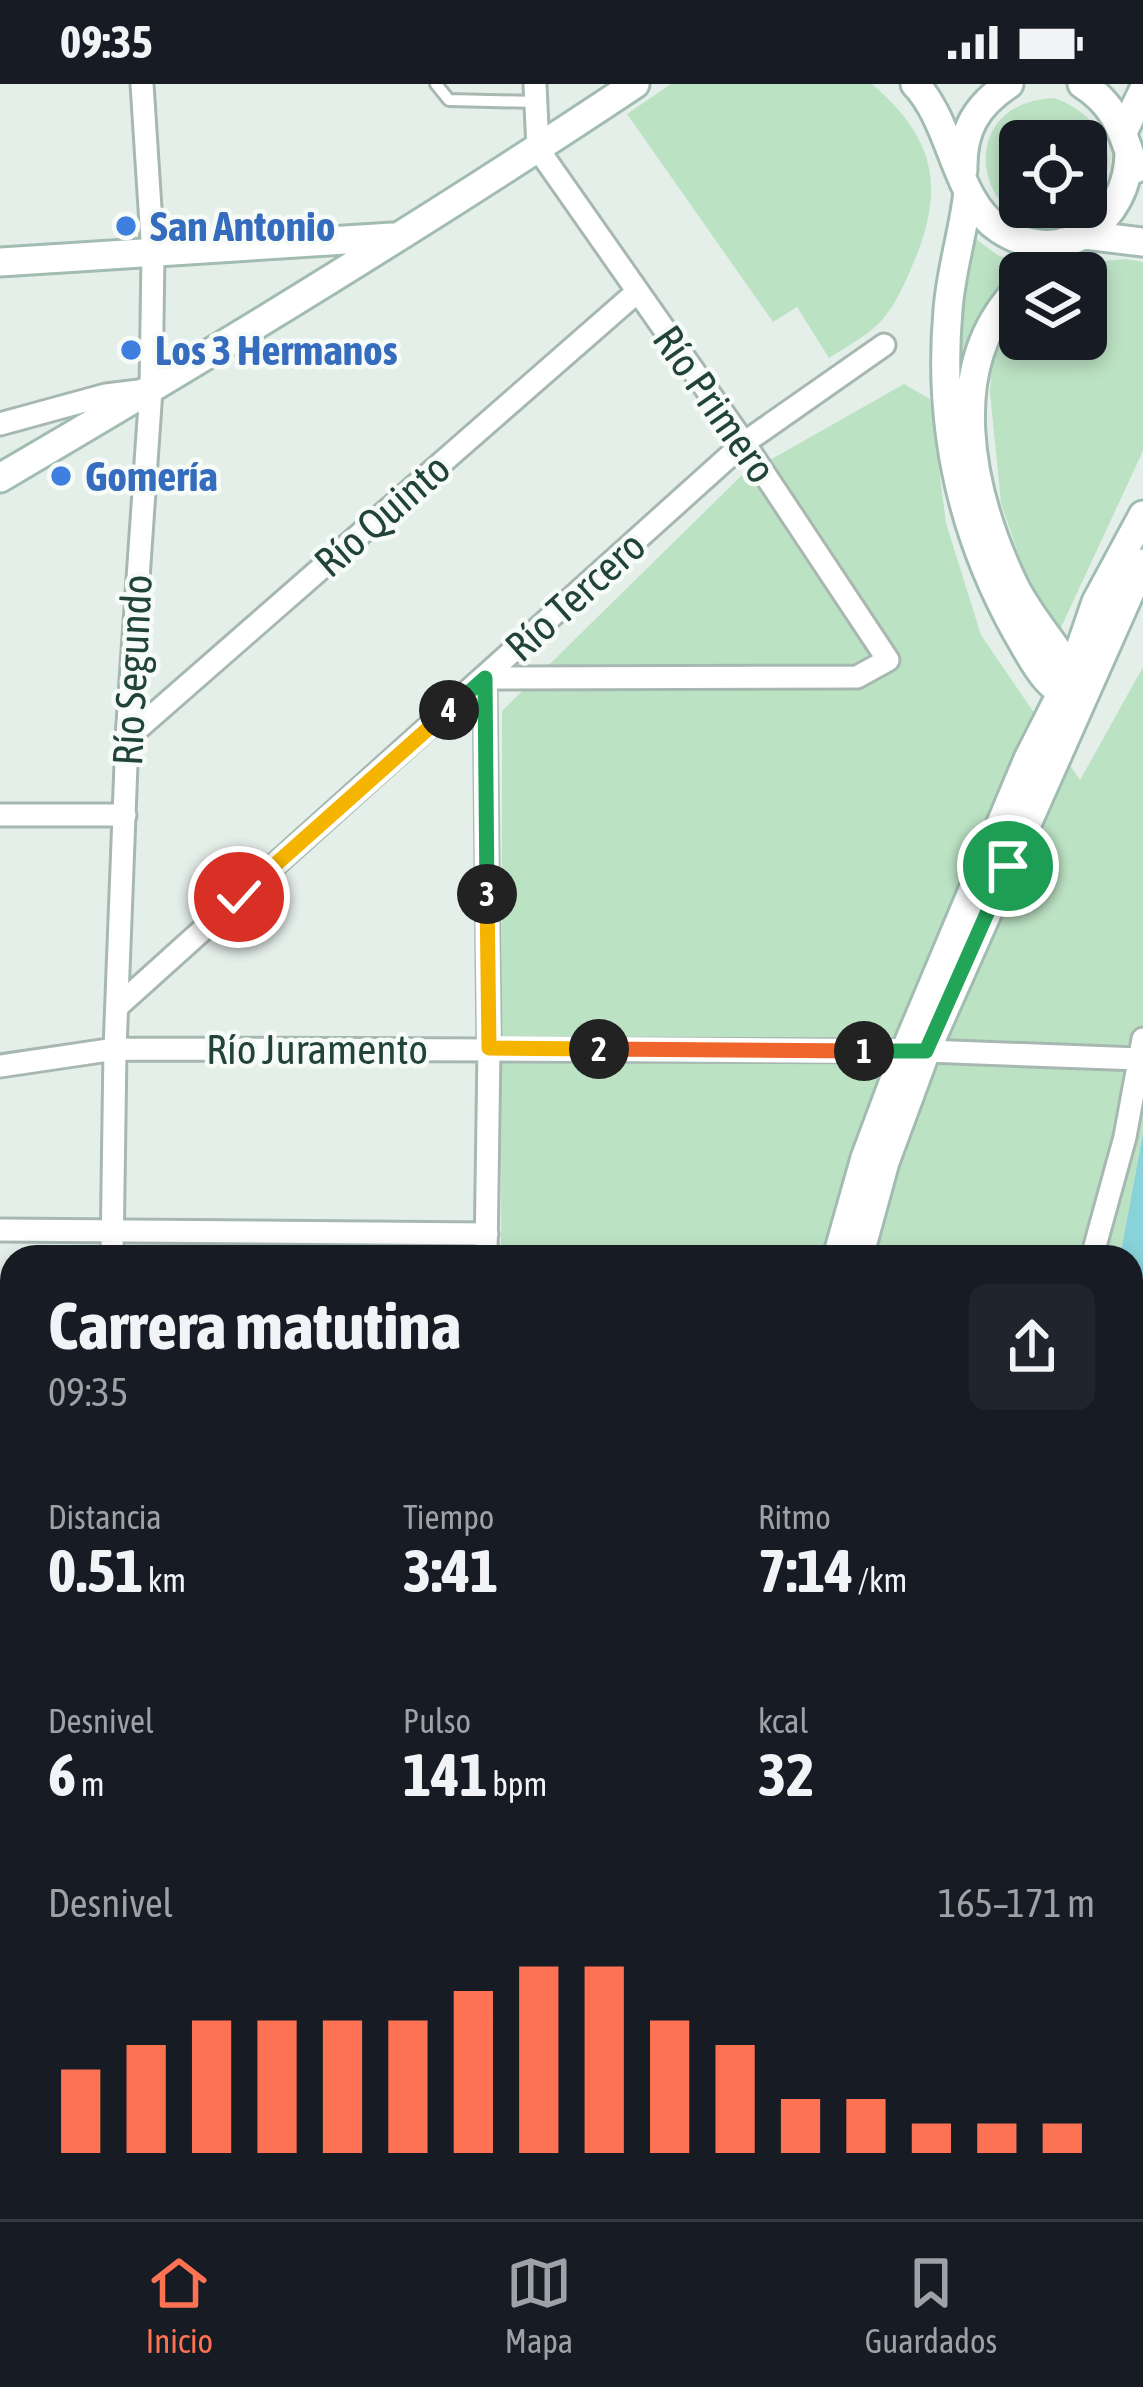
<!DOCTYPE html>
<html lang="es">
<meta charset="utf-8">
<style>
body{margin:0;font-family:"Asap Condensed",sans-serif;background:#20242c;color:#f1f3f6;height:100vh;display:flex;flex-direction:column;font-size:45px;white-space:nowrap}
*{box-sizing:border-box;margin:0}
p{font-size:39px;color:#9ea1a6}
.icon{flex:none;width:66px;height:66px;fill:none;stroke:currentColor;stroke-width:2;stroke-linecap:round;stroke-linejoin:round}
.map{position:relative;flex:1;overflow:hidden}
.details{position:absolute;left:0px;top:1161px;width:1143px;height:975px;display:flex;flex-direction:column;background:#171b24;border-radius:36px 36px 0 0;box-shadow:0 6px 18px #0003}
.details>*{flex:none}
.fabs{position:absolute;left:999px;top:36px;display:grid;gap:24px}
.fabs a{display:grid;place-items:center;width:108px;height:108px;border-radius:18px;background:#171b24;box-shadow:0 6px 18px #0003;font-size:60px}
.pin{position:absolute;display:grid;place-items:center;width:102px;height:102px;color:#fff;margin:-51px;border:6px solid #fff;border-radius:50%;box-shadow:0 3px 12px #0007}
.km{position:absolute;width:60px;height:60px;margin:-30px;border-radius:50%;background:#222;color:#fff;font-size:33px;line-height:60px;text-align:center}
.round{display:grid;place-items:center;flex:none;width:126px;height:126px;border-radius:18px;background:#20242c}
.overview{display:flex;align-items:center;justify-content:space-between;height:204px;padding:0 48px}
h1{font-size:66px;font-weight:700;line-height:90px}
.figures{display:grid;grid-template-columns:repeat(3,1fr);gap:18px;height:204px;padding:12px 48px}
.figures div{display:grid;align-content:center}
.figures b{font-size:60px;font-weight:700}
.figures small{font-size:33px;font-weight:400}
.figures p{font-size:33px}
.chart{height:336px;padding:24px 48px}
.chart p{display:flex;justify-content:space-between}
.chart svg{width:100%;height:216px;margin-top:12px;stroke:#fe7254;stroke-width:6}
.status{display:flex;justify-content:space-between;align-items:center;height:84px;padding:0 60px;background:#171b24;direction:ltr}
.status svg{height:33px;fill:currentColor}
.dock{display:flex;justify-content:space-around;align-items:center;height:168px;border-top:3px solid #363941;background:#171b24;font-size:33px;color:#9ea1a6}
.dock a{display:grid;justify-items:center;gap:6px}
.dock .selected{color:#fe7254}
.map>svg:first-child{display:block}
.green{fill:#bce2c4;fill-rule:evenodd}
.water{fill:#89d2d9}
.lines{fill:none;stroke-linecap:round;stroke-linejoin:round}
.lane-casing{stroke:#a7b8b1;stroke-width:16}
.street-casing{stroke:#a7b8b1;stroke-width:27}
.secondary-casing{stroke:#a2bcb1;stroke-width:33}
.lane{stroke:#fff;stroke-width:10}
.street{stroke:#fff;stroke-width:21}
.secondary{stroke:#fff;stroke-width:27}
.split-1-casing{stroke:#fff;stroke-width:24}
.split-2-casing{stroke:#fff;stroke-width:24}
.split-3-casing{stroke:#fff;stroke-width:24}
.split-4-casing{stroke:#fff;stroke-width:24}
.split-5-casing{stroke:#fff;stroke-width:24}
.split-1{stroke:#22a559;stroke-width:15}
.split-2{stroke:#f0652b;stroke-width:15}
.split-3{stroke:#f5b400;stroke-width:15}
.split-4{stroke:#22a559;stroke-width:15}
.split-5{stroke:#f5b400;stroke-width:15}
.shop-dot{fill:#3f7fe0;stroke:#f6fbf8;stroke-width:4.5}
.labels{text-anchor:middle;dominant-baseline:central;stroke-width:9;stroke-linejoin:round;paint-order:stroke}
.shop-label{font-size:42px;font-weight:bold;fill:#366cbe;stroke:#f6fbf8;text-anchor:start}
.street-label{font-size:42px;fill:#224438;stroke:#f6fbf8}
</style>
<div class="status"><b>09:35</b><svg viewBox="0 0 49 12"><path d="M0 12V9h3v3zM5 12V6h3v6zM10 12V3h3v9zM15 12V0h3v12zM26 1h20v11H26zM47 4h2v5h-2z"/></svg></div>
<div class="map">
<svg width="1143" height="2135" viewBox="0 0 1143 2135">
<rect width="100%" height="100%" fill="#e5efea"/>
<!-- green -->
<path class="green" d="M671 0H872C935 54 946 103 913 180 905 199 896 220 882 236 869 251 846 263 829 274L797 223 773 238 627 30Z
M1054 14C1093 27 1123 65 1100 106 1093 120 1079 130 1065 135 980 162 945 19 1054 14ZM1020 57H1086V123H1020Z
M973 153 999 172 1028 179C953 250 958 269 965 367L952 271Z
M1126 175 1143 178V367L1058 550 1028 499 1001 419 990 309 993 260 1020 221V255H1086V189H1065L1092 178Z
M904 300 930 315 946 439 981 551 1080 696 1143 583V1049L1120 1173H501L502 627 740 393Z
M1143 1991V2135H1071L1077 2124H1131V2015Z
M12 2003V2124H597L588 2135H0V2015Z"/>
<!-- water -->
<path class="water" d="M1143 1049V1991L1131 2015V1173H1120Z
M597 2124H1077L1071 2135H588Z"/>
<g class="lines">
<defs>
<path id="lane" d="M436 0 449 16 536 18"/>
<path id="street" d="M0 340 106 311 139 307
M485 594 857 593 888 576 744 359 538 65 535 0
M485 594 489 964 486 1173
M127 654 637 208
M0 731H125
M117 923 744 359 884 261
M0 982 115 965 926 967 1139 975
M0 1146 487 1150
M112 1173 115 965 127 654 151 306 153 171 142 0
M1092 1173 1125 1053 1143 955
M0 1333H12
M0 1706H12
M469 2135 480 2124"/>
<path id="secondary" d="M915 0C953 40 955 116 999 145 1062 187 1129 137 1129 68
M1082 0C1117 22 1122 48 1135 85
M1124 46 1143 7
M963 86C962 46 976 22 1009 0
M968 107C964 147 951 185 948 226 938 339 961 448 1016 547 1031 572 1046 608 1076 613
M1085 151 1143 158
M0 178 392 153
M1034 189 1063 158
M1020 203C941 281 970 408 1013 499 1030 535 1060 564 1078 600
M0 394C215 268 428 138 635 0
M837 1173 865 1074 905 967 1028 675 1072 588 1096 518 1143 431
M859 1173 885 1078 926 967 1143 479
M0 1790 12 1779
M0 1924 11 1889
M0 1977 12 1950"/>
</defs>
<!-- lane casing -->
<use href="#lane" class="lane-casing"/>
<!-- street casing -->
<use href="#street" class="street-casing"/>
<!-- secondary casing -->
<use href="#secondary" class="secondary-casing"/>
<!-- lane -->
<use href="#lane" class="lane"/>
<!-- street -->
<use href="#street" class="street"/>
<!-- secondary -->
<use href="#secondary" class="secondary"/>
</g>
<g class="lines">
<defs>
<path id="split-1" d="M864 967H926L1008 782"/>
<path id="split-2" d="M599 965 864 967"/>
<path id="split-3" d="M487 810 489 964 599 965"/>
<path id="split-4" d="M449 626 485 594 487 810"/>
<path id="split-5" d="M239 813 449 626"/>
</defs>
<!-- split-1 casing -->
<use href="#split-1" class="split-1-casing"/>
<!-- split-2 casing -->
<use href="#split-2" class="split-2-casing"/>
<!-- split-3 casing -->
<use href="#split-3" class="split-3-casing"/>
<!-- split-4 casing -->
<use href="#split-4" class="split-4-casing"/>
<!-- split-5 casing -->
<use href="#split-5" class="split-5-casing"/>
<!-- split-1 -->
<use href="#split-1" class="split-1"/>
<!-- split-2 -->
<use href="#split-2" class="split-2"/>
<!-- split-3 -->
<use href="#split-3" class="split-3"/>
<!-- split-4 -->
<use href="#split-4" class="split-4"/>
<!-- split-5 -->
<use href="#split-5" class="split-5"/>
</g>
<!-- markers -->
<g class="shop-dot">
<circle cx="126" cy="142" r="12"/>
<circle cx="131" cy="266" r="12"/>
<circle cx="61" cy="392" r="12"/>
</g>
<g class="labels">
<!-- shop labels -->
<g class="shop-label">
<text x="150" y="142">San Antonio</text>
<text x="155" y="266">Los 3 Hermanos</text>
<text x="85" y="392">Gomería</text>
</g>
<!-- street labels -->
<g class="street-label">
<text transform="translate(715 320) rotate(55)">Río Primero</text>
<text transform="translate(382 431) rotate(-41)">Río Quinto</text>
<text transform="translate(575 512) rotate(-42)">Río Tercero</text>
<text transform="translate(132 586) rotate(-87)">Río Segundo</text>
<text x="317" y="965">Río Juramento</text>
</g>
</g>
</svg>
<div class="fabs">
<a><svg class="icon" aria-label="locate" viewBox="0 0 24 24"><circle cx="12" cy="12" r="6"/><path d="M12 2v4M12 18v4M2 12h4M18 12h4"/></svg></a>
<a><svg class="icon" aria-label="layers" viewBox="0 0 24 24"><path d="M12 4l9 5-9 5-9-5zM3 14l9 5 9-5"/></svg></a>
</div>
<div class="pin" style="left:1008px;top:782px;background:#1e9e55"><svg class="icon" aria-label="arrive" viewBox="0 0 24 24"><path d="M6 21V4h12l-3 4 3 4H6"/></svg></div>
<div class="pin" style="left:239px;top:813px;background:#d93025"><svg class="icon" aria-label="check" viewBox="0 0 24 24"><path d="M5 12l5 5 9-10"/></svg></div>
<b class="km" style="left:864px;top:967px">1</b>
<b class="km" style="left:599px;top:965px">2</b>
<b class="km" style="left:487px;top:810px">3</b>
<b class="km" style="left:449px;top:626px">4</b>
<section class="details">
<div class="overview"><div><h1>Carrera matutina</h1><p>09:35</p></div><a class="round"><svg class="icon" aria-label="share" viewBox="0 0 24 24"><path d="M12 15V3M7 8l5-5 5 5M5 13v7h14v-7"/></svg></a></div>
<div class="figures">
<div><p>Distancia</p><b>0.51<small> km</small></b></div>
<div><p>Tiempo</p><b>3:41</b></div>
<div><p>Ritmo</p><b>7:14<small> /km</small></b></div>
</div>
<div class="figures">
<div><p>Desnivel</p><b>6<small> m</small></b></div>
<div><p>Pulso</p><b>141<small> bpm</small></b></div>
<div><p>kcal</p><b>32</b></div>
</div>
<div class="chart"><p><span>Desnivel</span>165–171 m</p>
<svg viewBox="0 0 160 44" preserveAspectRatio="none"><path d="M5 44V27M15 44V22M25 44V17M35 44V17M45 44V17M55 44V17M65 44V11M75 44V6M85 44V6M95 44V17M105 44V22M115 44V33M125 44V33M135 44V38M145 44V38M155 44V38"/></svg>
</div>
</section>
</div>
<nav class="dock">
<a class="selected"><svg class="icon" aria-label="home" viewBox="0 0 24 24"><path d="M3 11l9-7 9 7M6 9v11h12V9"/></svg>Inicio</a>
<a><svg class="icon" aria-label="map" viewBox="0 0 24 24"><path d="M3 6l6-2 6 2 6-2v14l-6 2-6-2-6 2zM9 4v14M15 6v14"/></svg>Mapa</a>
<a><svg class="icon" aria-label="saved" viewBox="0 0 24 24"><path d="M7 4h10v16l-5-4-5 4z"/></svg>Guardados</a>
</nav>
